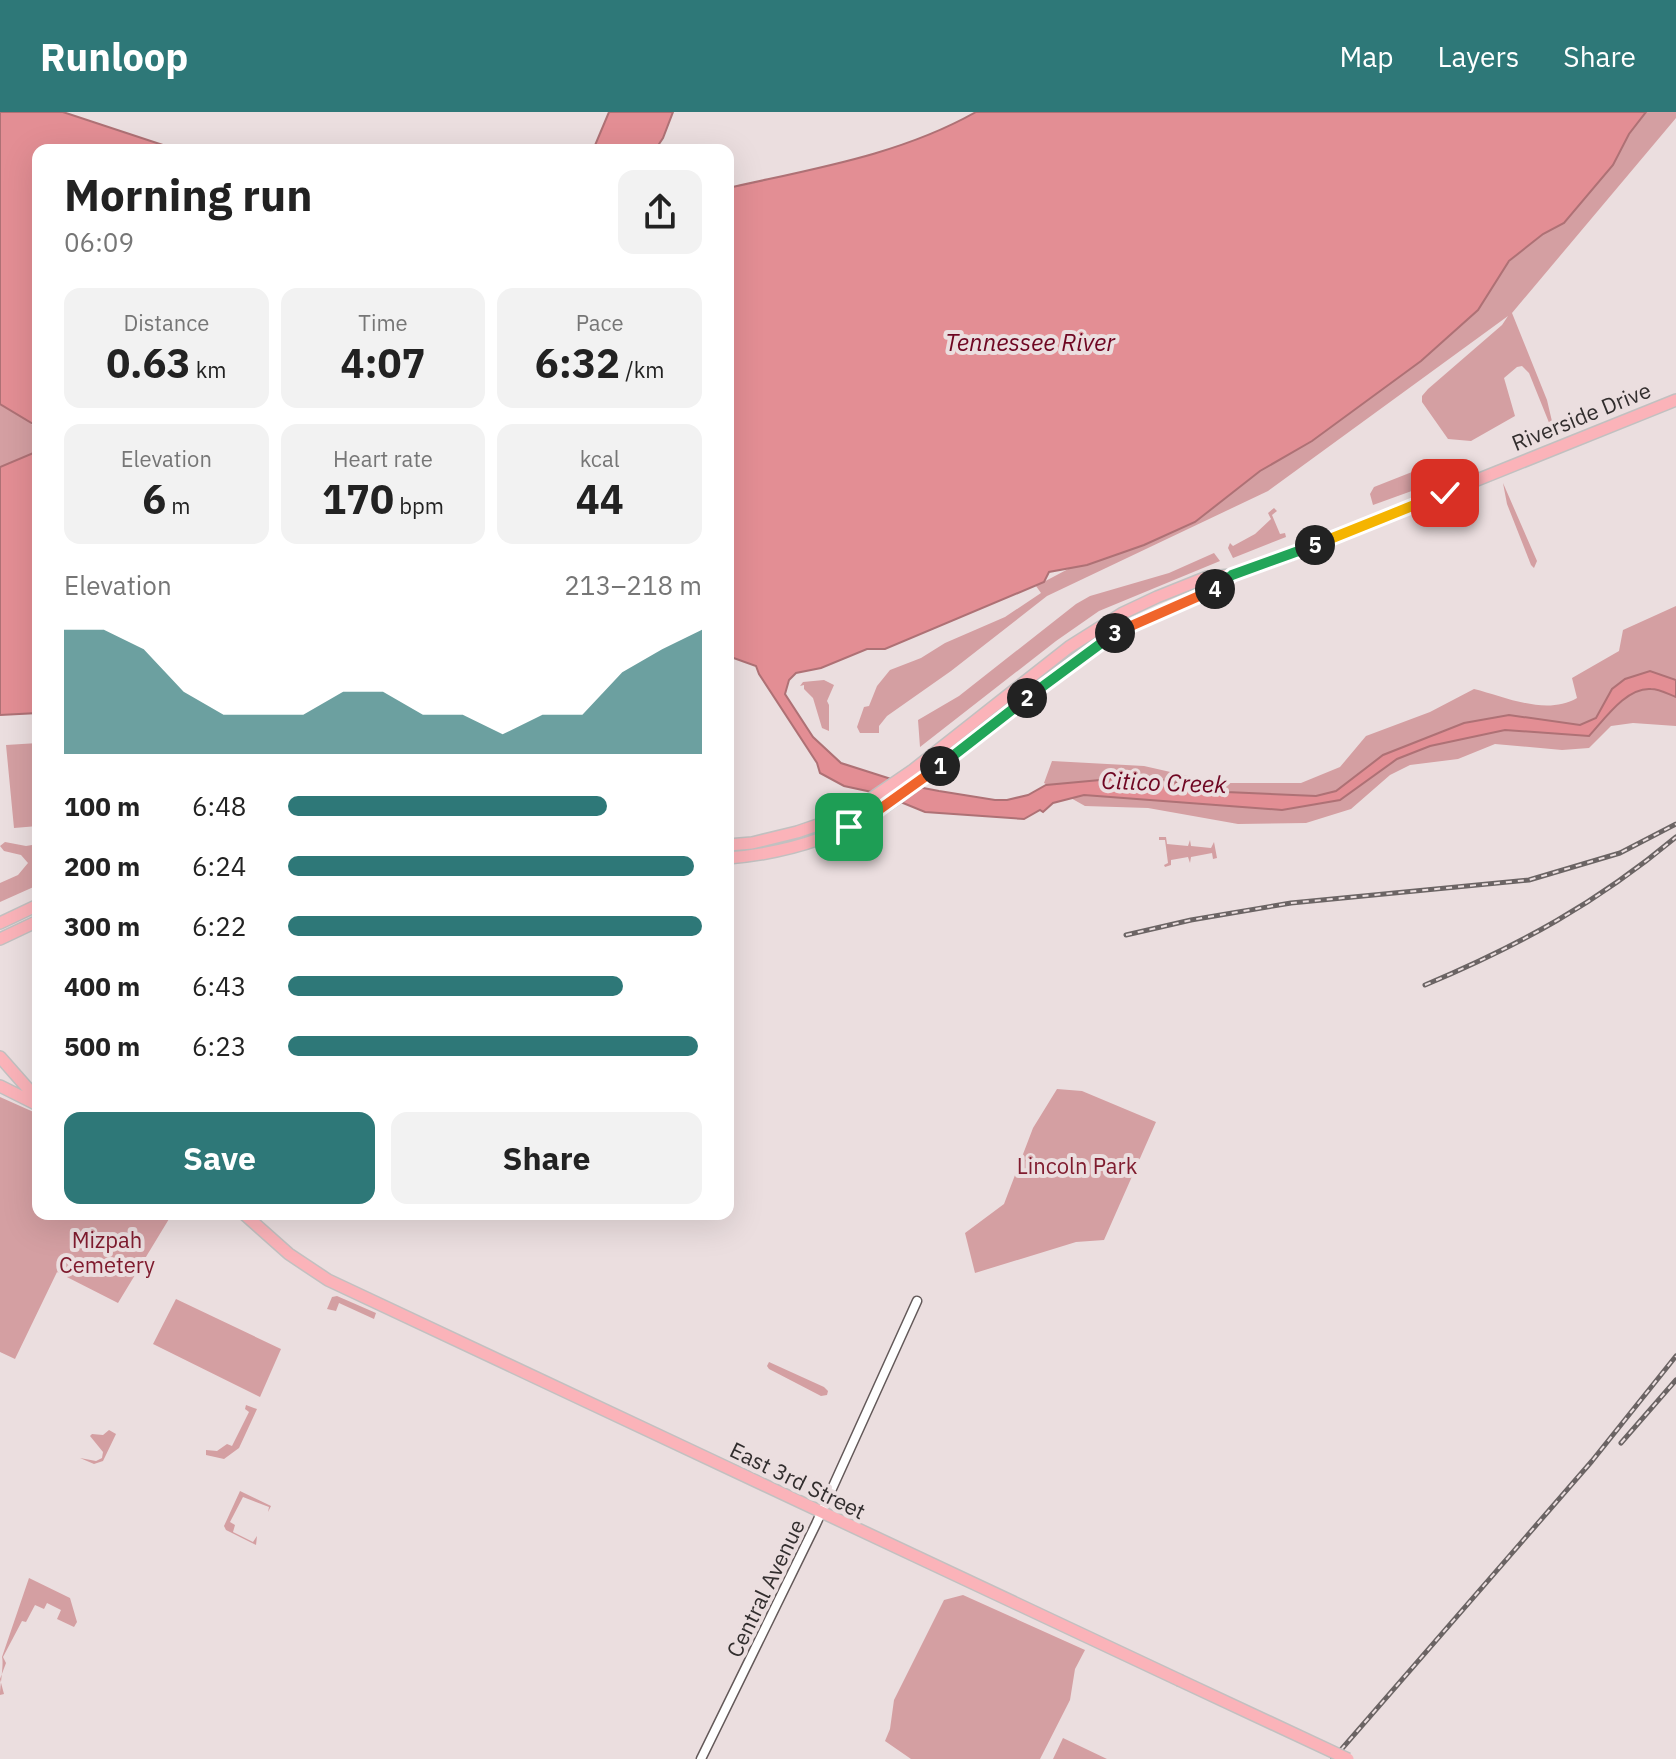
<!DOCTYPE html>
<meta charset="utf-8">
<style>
body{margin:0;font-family:"IBM Plex Sans",sans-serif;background:#f2f2f2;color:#222;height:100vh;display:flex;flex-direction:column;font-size:30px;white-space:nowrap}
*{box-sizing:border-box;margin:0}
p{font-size:26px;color:#767676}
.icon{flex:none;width:44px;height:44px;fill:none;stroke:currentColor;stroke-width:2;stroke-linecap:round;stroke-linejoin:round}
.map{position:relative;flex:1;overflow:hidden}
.sheet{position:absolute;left:32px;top:32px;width:702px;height:1076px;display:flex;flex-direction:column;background:#fff;border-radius:16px;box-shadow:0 8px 32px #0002}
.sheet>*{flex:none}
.pin{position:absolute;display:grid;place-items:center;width:68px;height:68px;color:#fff;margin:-34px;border-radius:16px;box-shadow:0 4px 12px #0006}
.km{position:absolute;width:40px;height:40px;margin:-20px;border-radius:50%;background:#222;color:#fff;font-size:22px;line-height:40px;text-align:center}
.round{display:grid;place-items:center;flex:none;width:84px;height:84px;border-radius:16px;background:#f2f2f2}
.overview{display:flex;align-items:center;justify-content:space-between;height:136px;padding:0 32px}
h1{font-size:44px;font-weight:700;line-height:60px}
.figures{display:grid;grid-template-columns:repeat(3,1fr);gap:12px;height:136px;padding:8px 32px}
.figures div{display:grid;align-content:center;border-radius:16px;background:#f2f2f2;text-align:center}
.figures b{font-size:40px;font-weight:700}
.figures small{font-size:22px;font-weight:400}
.figures p{font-size:22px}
.chart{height:224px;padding:16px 32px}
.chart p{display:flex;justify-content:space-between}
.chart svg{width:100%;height:144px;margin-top:8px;fill:#2e7878;opacity:.7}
.primary-button{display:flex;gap:16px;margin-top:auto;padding:16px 32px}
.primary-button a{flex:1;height:92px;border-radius:16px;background:#2e7878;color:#fff;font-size:32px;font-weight:700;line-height:92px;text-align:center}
.primary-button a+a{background:#f2f2f2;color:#222}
ul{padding:0 32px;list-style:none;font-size:26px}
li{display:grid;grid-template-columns:128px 96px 1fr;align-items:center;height:60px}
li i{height:20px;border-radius:10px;background:#2e7878}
header{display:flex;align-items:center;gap:48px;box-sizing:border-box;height:112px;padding:0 40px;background:#2e7878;color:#fff}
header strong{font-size:38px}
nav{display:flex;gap:44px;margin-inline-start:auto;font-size:28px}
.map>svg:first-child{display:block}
.green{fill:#d49fa2}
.water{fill:#e38e94;stroke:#ae7175;stroke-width:2}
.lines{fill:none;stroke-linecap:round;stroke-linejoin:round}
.minor-casing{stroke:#635959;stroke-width:11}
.major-casing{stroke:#c2c0c0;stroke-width:14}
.minor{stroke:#fff;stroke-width:8}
.major{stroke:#fbb3b9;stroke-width:11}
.rail-casing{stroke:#6b6464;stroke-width:5}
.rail{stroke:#ebdedf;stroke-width:2;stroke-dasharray:6;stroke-linecap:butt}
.major-bridge-casing{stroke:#c2c0c0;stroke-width:14;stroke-linecap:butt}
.major-bridge{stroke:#fbb3b9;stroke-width:11}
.split-1-casing{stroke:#fff;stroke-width:16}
.split-2-casing{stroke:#fff;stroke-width:16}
.split-3-casing{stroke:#fff;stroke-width:16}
.split-4-casing{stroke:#fff;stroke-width:16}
.split-5-casing{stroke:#fff;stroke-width:16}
.split-6-casing{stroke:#fff;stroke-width:16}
.split-7-casing{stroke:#fff;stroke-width:16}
.split-1{stroke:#f0652b;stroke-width:10}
.split-2{stroke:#22a559;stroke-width:10}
.split-3{stroke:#22a559;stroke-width:10}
.split-4{stroke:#f0652b;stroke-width:10}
.split-5{stroke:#22a559;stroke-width:10}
.split-6{stroke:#f5b400;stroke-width:10}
.split-7{stroke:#f5b400;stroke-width:10}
.labels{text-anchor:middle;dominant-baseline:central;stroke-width:8;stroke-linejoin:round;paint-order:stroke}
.street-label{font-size:22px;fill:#322e2e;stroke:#ebdedf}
.park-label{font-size:22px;fill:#801c2f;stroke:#ebdedf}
.water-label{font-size:24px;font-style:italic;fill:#6f0622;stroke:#ebdedf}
</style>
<header>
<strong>Runloop</strong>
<nav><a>Map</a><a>Layers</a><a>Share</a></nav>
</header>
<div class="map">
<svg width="1676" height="1647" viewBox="0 0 1676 1647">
<rect width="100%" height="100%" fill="#ebdedf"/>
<!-- green -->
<path class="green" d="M1637 0H1676V6L1512 201 1547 288 1554 318H1552L1529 261 1522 254 1517 255 1504 266 1515 304 1471 329 1448 327 1422 290V284L1428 277 1502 213 1508 204 1268 379 1047 484 951 559 887 604 879 614V621H860L857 615 864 595 869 594 877 574 890 558 921 546 945 531 1005 505 1041 481 1036 474 1282 344 1529 133Z
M0 292C26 307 38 307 38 339L0 355Z
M1412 360 1420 365V376L1373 393 1370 382 1374 375Z
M1503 371 1537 449 1534 456 1531 453 1507 392Z
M1274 396 1277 399 1272 403 1280 422 1285 421 1286 425 1233 446 1228 436 1230 431 1233 434 1255 422 1271 407 1268 401Z
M1214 441 1220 449 1099 499 1056 529 920 635 918 608 959 584 1076 492 1090 484 1169 461Z
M1676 494V614L1633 611 1611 614 1589 636 1562 638 1495 632 1458 647 1410 653 1390 663 1351 697 1306 711 1238 712 1148 696 1085 694 1044 671 1052 649 1144 654 1219 671H1301L1340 655 1366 624 1430 600 1474 577C1506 585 1546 604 1577 586L1572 566 1619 539 1623 518Z
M824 568 834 573 827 589 829 593V619L822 616 813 586 804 577V573L800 574 803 570Z
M38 631V714L14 716 6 633Z
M1159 725H1166L1167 732 1188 734 1190 728 1191 734 1211 736 1214 730 1217 746 1213 747 1212 741 1191 745 1190 751 1188 745 1171 748V753L1165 755 1164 753 1168 751 1165 728H1159Z
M5 730 26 734 38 732V773L0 790V771L18 763 28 751 21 743 4 739 0 734Z
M1057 977 1082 979 1156 1010 1104 1128 1076 1130 975 1161 965 1121 1004 1092 1033 1016Z
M0 985 38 1002V1102H172L118 1191 57 1160 15 1247 0 1240Z
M337 1184 376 1201 374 1207 339 1191 336 1199 327 1197 332 1185Z
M176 1187 281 1237 260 1285 153 1232Z
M769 1250 824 1275 828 1279 827 1283 821 1284 769 1257 767 1254Z
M246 1293 257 1297 239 1336 224 1347 206 1343V1338L217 1339 227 1332 232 1334 249 1300 245 1297Z
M109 1318 116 1322 103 1349 94 1352 80 1346 96 1349 102 1346 103 1340 90 1324 92 1322 103 1323Z
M240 1379 271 1394 268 1400 269 1395 243 1385 230 1410 235 1413 233 1420 253 1430 257 1424 256 1433 226 1418 224 1414Z
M29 1466 70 1486 77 1510 74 1515 57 1507 61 1498 47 1491 44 1497 35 1493 26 1510 22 1509 3 1545 6 1551 0 1567 4 1582 0 1583C0 1573 4 1552 2 1545Z
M963 1483 1085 1538 1075 1557 1070 1588 1040 1647H911L885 1629 890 1617 894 1588 944 1488Z
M1063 1626 1107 1647H1053Z"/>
<!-- water -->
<path class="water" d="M0 0H63L178 38H38V320L33 312 0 292Z
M609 0H673L663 26 655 38H593Z
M976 0H1646L1629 22 1613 53 1564 111 1543 122 1509 149 1478 198 1421 249 1312 329 1260 359 1195 410 1144 433 1087 453 1049 460 1044 470 885 537H867L821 556 796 561 789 568 785 582 813 625 841 651 913 674 939 679 995 688H1007L1028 683 1046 673 1111 667 1162 668 1226 680 1316 684 1336 679 1383 643 1464 611 1509 603 1580 613 1596 606 1612 577 1625 567 1650 559 1676 568V585C1668 582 1659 577 1651 577 1626 575 1604 608 1589 624L1505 618 1430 634 1397 647 1340 688 1282 698 1084 683 1053 691 1043 700 1040 698 1024 707 925 700 881 682 844 674 820 661 817 651 759 562 756 554 728 544V76C812 57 900 43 976 0Z
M38 339V601L0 603V355Z"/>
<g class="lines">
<defs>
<path id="minor" d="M701 1647 816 1412 917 1189"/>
<path id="major" d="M728 733 752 731 797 720 835 707 872 686 913 658 1069 535 1123 501 1157 485 1207 465 1232 463 1298 440 1676 288
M728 746C778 742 829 728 873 702 891 692 906 679 923 667 981 623 1037 574 1097 532 1139 503 1193 495 1232 463
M0 811 38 793
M0 827 38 809
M0 945 38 988
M0 974 38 993
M244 1102 289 1142 328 1168 1179 1568"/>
</defs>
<!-- minor casing -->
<use href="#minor" class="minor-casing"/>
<!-- major casing -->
<use href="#major" class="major-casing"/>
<!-- minor -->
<use href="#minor" class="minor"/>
<!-- major -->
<use href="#major" class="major"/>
<defs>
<path id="rail" d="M1126 823 1191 808 1291 791 1529 768 1620 741 1676 712
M1425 873C1520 833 1597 791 1676 725
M1621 1331 1676 1268
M1333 1647 1592 1349 1676 1244"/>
</defs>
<!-- rail casing -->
<use href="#rail" class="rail-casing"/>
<!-- rail -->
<use href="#rail" class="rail"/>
<defs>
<path id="major-bridge" d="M1179 1568 1348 1647"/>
</defs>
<!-- major-bridge casing -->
<use href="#major-bridge" class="major-bridge-casing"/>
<!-- major-bridge -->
<use href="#major-bridge" class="major-bridge"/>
</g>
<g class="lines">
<defs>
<path id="split-1" d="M849 715 873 702 940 654"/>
<path id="split-2" d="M940 654 1027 586"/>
<path id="split-3" d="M1027 586 1115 521"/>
<path id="split-4" d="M1115 521 1215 477"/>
<path id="split-5" d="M1215 477 1232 463 1315 433"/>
<path id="split-6" d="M1315 433 1417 392"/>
<path id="split-7" d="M1417 392 1445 381"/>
</defs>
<!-- split-1 casing -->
<use href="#split-1" class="split-1-casing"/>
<!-- split-2 casing -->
<use href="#split-2" class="split-2-casing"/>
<!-- split-3 casing -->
<use href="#split-3" class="split-3-casing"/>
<!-- split-4 casing -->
<use href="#split-4" class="split-4-casing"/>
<!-- split-5 casing -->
<use href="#split-5" class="split-5-casing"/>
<!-- split-6 casing -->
<use href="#split-6" class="split-6-casing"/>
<!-- split-7 casing -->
<use href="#split-7" class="split-7-casing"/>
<!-- split-1 -->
<use href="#split-1" class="split-1"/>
<!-- split-2 -->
<use href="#split-2" class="split-2"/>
<!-- split-3 -->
<use href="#split-3" class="split-3"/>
<!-- split-4 -->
<use href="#split-4" class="split-4"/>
<!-- split-5 -->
<use href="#split-5" class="split-5"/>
<!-- split-6 -->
<use href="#split-6" class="split-6"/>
<!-- split-7 -->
<use href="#split-7" class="split-7"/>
</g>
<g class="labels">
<!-- street labels -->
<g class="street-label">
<text transform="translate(1581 304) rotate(-22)">Riverside Drive</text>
<text transform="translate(798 1368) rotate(26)">East 3rd Street</text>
<text transform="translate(765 1476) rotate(-64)">Central Avenue</text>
</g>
<!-- park labels -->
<g class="park-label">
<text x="1077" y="1053">Lincoln Park</text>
<text x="107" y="1127">Mizpah<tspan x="107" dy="25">Cemetery</tspan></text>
</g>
<!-- water labels -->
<g class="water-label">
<text x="1030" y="230">Tennessee River</text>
<text transform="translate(1164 670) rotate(2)">Citico Creek</text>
</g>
</g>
</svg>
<div class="pin" style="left:849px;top:715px;background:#1e9e55"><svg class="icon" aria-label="arrive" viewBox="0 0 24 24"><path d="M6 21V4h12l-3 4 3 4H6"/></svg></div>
<div class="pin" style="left:1445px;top:381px;background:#d93025"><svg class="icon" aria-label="check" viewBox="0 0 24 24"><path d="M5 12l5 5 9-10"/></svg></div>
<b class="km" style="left:940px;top:654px">1</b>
<b class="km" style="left:1027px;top:586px">2</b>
<b class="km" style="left:1115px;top:521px">3</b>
<b class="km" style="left:1215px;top:477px">4</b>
<b class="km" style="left:1315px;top:433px">5</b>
<section class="sheet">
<div class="overview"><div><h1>Morning run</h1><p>06:09</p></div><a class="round"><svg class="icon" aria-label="share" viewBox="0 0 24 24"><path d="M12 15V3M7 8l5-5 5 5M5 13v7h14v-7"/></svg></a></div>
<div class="figures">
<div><p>Distance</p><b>0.63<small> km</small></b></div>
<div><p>Time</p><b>4:07</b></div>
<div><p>Pace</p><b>6:32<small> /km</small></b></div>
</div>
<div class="figures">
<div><p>Elevation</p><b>6<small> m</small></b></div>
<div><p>Heart rate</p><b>170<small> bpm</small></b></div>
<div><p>kcal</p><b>44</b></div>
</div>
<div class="chart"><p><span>Elevation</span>213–218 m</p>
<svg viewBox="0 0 160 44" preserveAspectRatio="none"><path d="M0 44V6L10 6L20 12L30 25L40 32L50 32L60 32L70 25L80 25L90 32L100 32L110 38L120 32L130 32L140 19L150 12L160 6V44z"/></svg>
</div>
<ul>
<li><b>100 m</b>6:48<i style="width:77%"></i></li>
<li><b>200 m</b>6:24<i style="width:98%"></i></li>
<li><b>300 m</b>6:22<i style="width:100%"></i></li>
<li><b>400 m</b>6:43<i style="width:81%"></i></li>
<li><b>500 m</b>6:23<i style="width:99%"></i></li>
</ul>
<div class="primary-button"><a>Save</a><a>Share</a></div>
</section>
</div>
